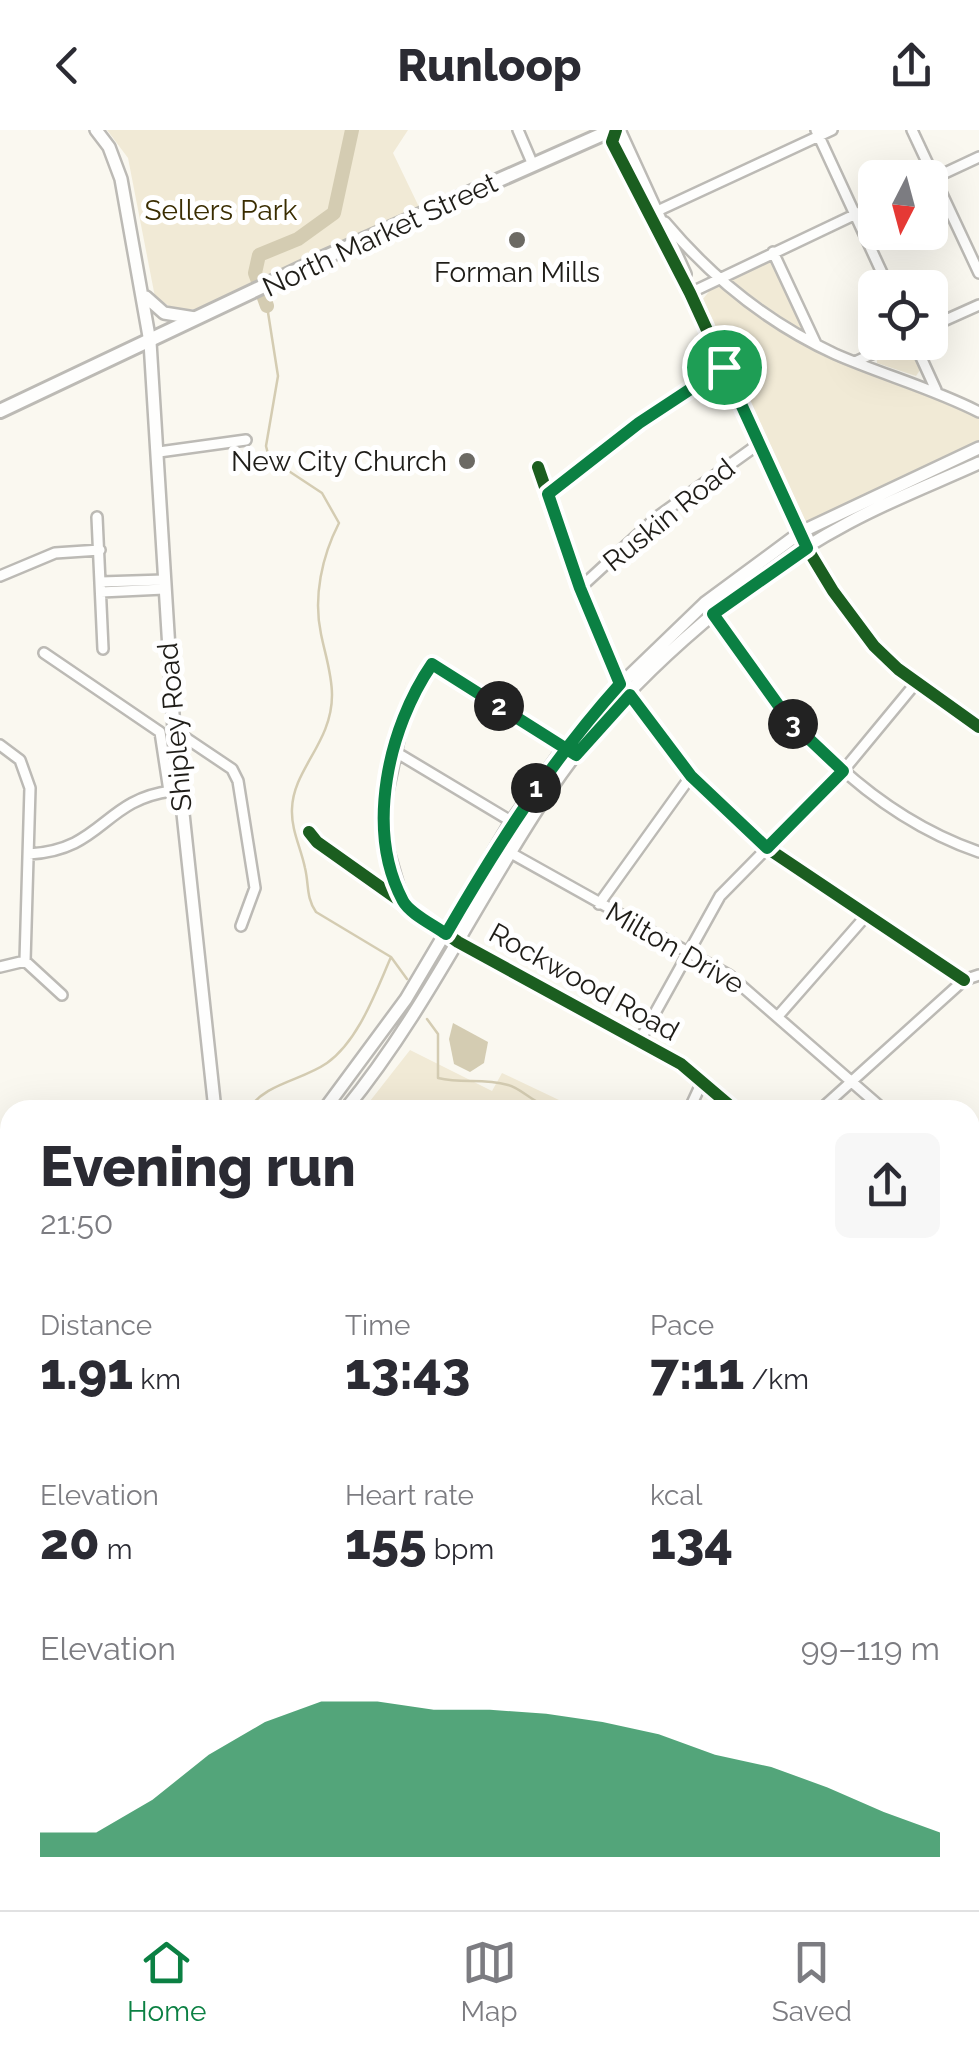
<!DOCTYPE html>
<meta charset="utf-8">
<style>
body{margin:0;font-family:Raleway,sans-serif;background:#f7f7f7;color:#2b2b33;height:100vh;display:flex;flex-direction:column;font-size:38px;white-space:nowrap}
*{box-sizing:border-box;margin:0}
p{font-size:32px;color:#7c7c81}
.icon{flex:none;width:55px;height:55px;fill:none;stroke:currentColor;stroke-width:2;stroke-linecap:round;stroke-linejoin:round}
.map{position:relative;flex:1;overflow:hidden}
.drawer{position:absolute;left:0px;top:970px;width:980px;height:810px;display:flex;flex-direction:column;background:#fff;border-radius:30px 30px 0 0;box-shadow:0 10px 40px #0002}
.drawer>*{flex:none}
.needle{width:65px;rotate:186deg}
.controls{position:absolute;left:858px;top:30px;display:grid;gap:20px}
.controls a{display:grid;place-items:center;width:90px;height:90px;border-radius:15px;background:#fff;box-shadow:0 10px 40px #0002;font-size:50px}
.pin{position:absolute;display:grid;place-items:center;width:85px;height:85px;color:#fff;margin:-42px;border:5px solid #fff;border-radius:50%;box-shadow:0 2px 10px #0007}
.km{position:absolute;width:50px;height:50px;margin:-25px;border-radius:50%;background:#222;color:#fff;font-size:28px;line-height:50px;text-align:center}
.round{display:grid;place-items:center;flex:none;width:105px;height:105px;border-radius:15px;background:#f7f7f7}
.headline{display:flex;align-items:center;justify-content:space-between;height:170px;padding:0 40px}
h1{font-size:55px;font-weight:800;line-height:75px}
.stats{display:grid;grid-template-columns:repeat(3,1fr);gap:15px;height:170px;padding:10px 40px}
.stats div{display:grid;align-content:center}
.stats b{font-size:50px;font-weight:800}
.stats small{font-size:28px;font-weight:400}
.stats p{font-size:28px}
.chart{height:280px;padding:20px 40px}
.chart p{display:flex;justify-content:space-between}
.chart svg{width:100%;height:180px;margin-top:10px;fill:#0b8043;opacity:.7}
header{display:flex;justify-content:space-between;align-items:center;height:130px;padding:0 40px;background:#fff;font-size:45px;font-weight:800}
.tab-bar{display:flex;justify-content:space-around;align-items:center;height:140px;border-top:2px solid #e1e1e2;background:#fff;font-size:28px;color:#7c7c81}
.tab-bar a{display:grid;justify-items:center;gap:5px}
.tab-bar .on{color:#0b8043}
.map>svg:first-child{display:block}
.green{fill:#f1ead6}
.water{fill:#d4ccb2}
.lines{fill:none;stroke-linecap:round;stroke-linejoin:round}
.stream{stroke:#d4ccb2;stroke-width:2.5}
.river{stroke:#d4ccb2;stroke-width:14}
.street-casing{stroke:#bcbab5;stroke-width:14}
.secondary-casing{stroke:#bcbab5;stroke-width:16}
.primary-casing{stroke:#bcbab5;stroke-width:18}
.highway-casing{stroke:#bcbab5;stroke-width:20}
.street{stroke:#fefefd;stroke-width:9}
.secondary{stroke:#fefefd;stroke-width:11}
.primary{stroke:#fefefd;stroke-width:12}
.highway{stroke:#fefefd;stroke-width:15}
.rail{stroke:#cececb;stroke-width:2.5;stroke-dasharray:15 8;stroke-linecap:butt}
.cycleway-casing{stroke:#fff;stroke-width:19}
.cycleway{stroke:#1b5e20;stroke-width:12}
.route-casing{stroke:#fff;stroke-width:20}
.route{stroke:#0b8043;stroke-width:12}
.poi-dot{fill:#6c6a64;stroke:#fff;stroke-width:4}
.labels{text-anchor:middle;dominant-baseline:central;stroke-width:10;stroke-linejoin:round;paint-order:stroke}
.park-label{font-size:28px;fill:#3a2d01;stroke:#fff}
.street-label{font-size:28px;fill:#1f1d18;stroke:#fff}
.poi-label{font-size:28px;fill:#1f1d18;stroke:#fff}
</style>
<header><svg class="icon" aria-label="back" viewBox="0 0 24 24"><path d="M15 5l-7 7 7 7"/></svg>Runloop<svg class="icon" aria-label="share" viewBox="0 0 24 24"><path d="M12 15V3M7 8l5-5 5 5M5 13v7h14v-7"/></svg></header>
<div class="map">
<svg width="979" height="1780" viewBox="0 0 979 1780">
<rect width="100%" height="100%" fill="#faf8f0"/>
<!-- green -->
<path class="green" d="M107 0H408L393 23 420 79 197 179H174L155 167 128 28Z
M771 129 804 194 801 201 729 150Z
M714 155 722 156 802 211 979 285V315L807 395 703 169Z
M908 214 920 240 916 246 877 233V227Z
M410 920 492 961 502 943 580 980H363Z
M107 1770H184L142 1780H105Z"/>
<!-- water -->
<path class="water" d="M453 893 488 912 484 933 470 942 454 934 449 909Z"/>
<g class="lines">
<!-- stream -->
<path class="stream" d="M391 827 407 849
M427 889 438 904V948C463 954 481 948 508 955 523 959 533 974 550 976 567 978 580 967 595 980
M248 980C265 953 301 951 327 933 359 910 376 861 391 827L316 782C306 768 309 754 305 738 301 718 291 700 292 679 293 639 332 613 332 565 332 544 325 524 321 504 313 467 322 426 339 393L322 363 269 328 266 316 278 246 267 176
M0 1452 10 1448
M582 1770 585 1780"/>
<!-- river -->
<path class="river" d="M267 176 255 143 259 125 298 109 334 83 352 0"/>
<defs>
<path id="street" d="M518 0 533 35
M816 0 889 158
M912 0 979 143
M932 49 979 27
M653 83 832 0
M665 92C712 148 768 193 835 224 883 245 932 258 979 282
M773 122 816 214
M690 163 875 75
M930 197 979 175
M914 212 936 260
M855 232 897 212
M159 322 246 310
M538 337 580 458 621 554 691 646 767 718 964 850
M548 364 639 293 724 237
M97 387 103 519
M0 446 55 423 100 420
M101 452 164 450
M580 458 657 387 760 313
M101 462 164 459
M712 483C780 583 860 681 979 722
M44 523 160 602 169 661
M174 600 232 639 238 651 255 758 241 796
M0 615 20 630 30 658 25 831 62 865
M394 621 524 699
M309 702 317 712 458 812 681 934 735 980
M509 722 729 845 884 980
M29 724C103 720 103 670 171 661
M404 773 381 694 403 591 432 534 569 621
M599 774 691 646
M0 837 25 831
M779 885 865 787
M640 910 720 766 843 641 915 554
M689 980 702 952
M820 980 964 850 979 845
M970 1003 979 1000
M970 1170 979 1196
M970 1365 979 1362
M970 1451 976 1471
M970 1544 979 1540"/>
<path id="secondary" d="M96 0 109 17 121 49 150 212 174 600 215 980
M616 0 612 12 690 163 807 418 833 461 874 516 898 539 979 597
M619 0 685 144
M146 167 164 183 195 188
M324 980 406 869 511 692 564 618 621 554 705 473 801 402 979 318
M345 980C426 881 479 765 550 660 618 557 739 451 848 393 890 370 935 353 979 333
M0 1303 10 1293
M979 1470V1482
M91 1780 94 1770"/>
<path id="primary" d="M0 281 323 128 612 0"/>
<path id="highway" d="M970 1736 979 1735
M899 1770 979 1771
M210 1780 255 1770
M385 1780 432 1770"/>
</defs>
<!-- street casing -->
<use href="#street" class="street-casing"/>
<!-- secondary casing -->
<use href="#secondary" class="secondary-casing"/>
<!-- primary casing -->
<use href="#primary" class="primary-casing"/>
<!-- highway casing -->
<use href="#highway" class="highway-casing"/>
<!-- street -->
<use href="#street" class="street"/>
<!-- secondary -->
<use href="#secondary" class="secondary"/>
<!-- primary -->
<use href="#primary" class="primary"/>
<!-- highway -->
<use href="#highway" class="highway"/>
<!-- rail -->
<path class="rail" d="M970 1661 979 1656
M659 1780 691 1770"/>
<defs>
<path id="cycleway" d="M616 0 612 12 690 163 807 418 833 461 874 516 898 539 979 597
M538 337 580 458 621 554 691 646 767 718 964 850
M309 702 317 712 458 812 681 934 735 980"/>
</defs>
<!-- cycleway casing -->
<use href="#cycleway" class="cycleway-casing"/>
<!-- cycleway -->
<use href="#cycleway" class="cycleway"/>
</g>
<g class="lines">
<defs>
<path id="route" d="M724 237 639 293 548 364 580 458 620 554C551 631 498 714 446 804 434 795 410 784 403 771 365 700 388 598 432 534 480 564 528 595 576 625L630 565 691 646 767 718 843 641 789 590 713 484 807 418 724 237"/>
</defs>
<!-- route casing -->
<use href="#route" class="route-casing"/>
<!-- route -->
<use href="#route" class="route"/>
</g>
<!-- markers -->
<g class="poi-dot">
<circle cx="517" cy="110" r="10"/>
<circle cx="467" cy="331" r="10"/>
</g>
<g class="labels">
<!-- park labels -->
<g class="park-label">
<text x="221" y="80">Sellers Park</text>
</g>
<!-- street labels -->
<g class="street-label">
<text transform="translate(380 105) rotate(-25)">North Market Street</text>
<text transform="translate(669 385) rotate(-39)">Ruskin Road</text>
<text transform="translate(175 597) rotate(-95)">Shipley Road</text>
<text transform="translate(675 818) rotate(30)">Milton Drive</text>
<text transform="translate(584 852) rotate(29)">Rockwood Road</text>
</g>
<!-- poi labels -->
<g class="poi-label">
<text x="517" y="142">Forman Mills</text>
<text x="447" y="331" text-anchor="end">New City Church</text>
</g>
</g>
</svg>
<div class="controls">
<a><svg class="needle" viewBox="-14 -14 28 28"><path d="M0-13l5 13h-10z" fill="#e53935"/><path d="M0 13l5-13h-10z" fill="#7c7c81"/></svg></a>
<a><svg class="icon" aria-label="locate" viewBox="0 0 24 24"><circle cx="12" cy="12" r="6"/><path d="M12 2v4M12 18v4M2 12h4M18 12h4"/></svg></a>
</div>
<div class="pin" style="left:724px;top:237px;background:#1e9e55"><svg class="icon" aria-label="arrive" viewBox="0 0 24 24"><path d="M6 21V4h12l-3 4 3 4H6"/></svg></div>
<b class="km" style="left:536px;top:658px">1</b>
<b class="km" style="left:499px;top:576px">2</b>
<b class="km" style="left:793px;top:594px">3</b>
<section class="drawer">
<div class="headline"><div><h1>Evening run</h1><p>21:50</p></div><a class="round"><svg class="icon" aria-label="share" viewBox="0 0 24 24"><path d="M12 15V3M7 8l5-5 5 5M5 13v7h14v-7"/></svg></a></div>
<div class="stats">
<div><p>Distance</p><b>1.91<small> km</small></b></div>
<div><p>Time</p><b>13:43</b></div>
<div><p>Pace</p><b>7:11<small> /km</small></b></div>
</div>
<div class="stats">
<div><p>Elevation</p><b>20<small> m</small></b></div>
<div><p>Heart rate</p><b>155<small> bpm</small></b></div>
<div><p>kcal</p><b>134</b></div>
</div>
<div class="chart"><p><span>Elevation</span>99–119 m</p>
<svg viewBox="0 0 160 44" preserveAspectRatio="none"><path d="M0 44V38L10 38L20 30L30 19L40 11L50 6L60 6L70 8L80 8L90 9L100 11L110 14L120 19L130 22L140 27L150 33L160 38V44z"/></svg>
</div>
</section>
</div>
<nav class="tab-bar">
<a class="on"><svg class="icon" aria-label="home" viewBox="0 0 24 24"><path d="M3 11l9-7 9 7M6 9v11h12V9"/></svg>Home</a>
<a><svg class="icon" aria-label="map" viewBox="0 0 24 24"><path d="M3 6l6-2 6 2 6-2v14l-6 2-6-2-6 2zM9 4v14M15 6v14"/></svg>Map</a>
<a><svg class="icon" aria-label="saved" viewBox="0 0 24 24"><path d="M7 4h10v16l-5-4-5 4z"/></svg>Saved</a>
</nav>
